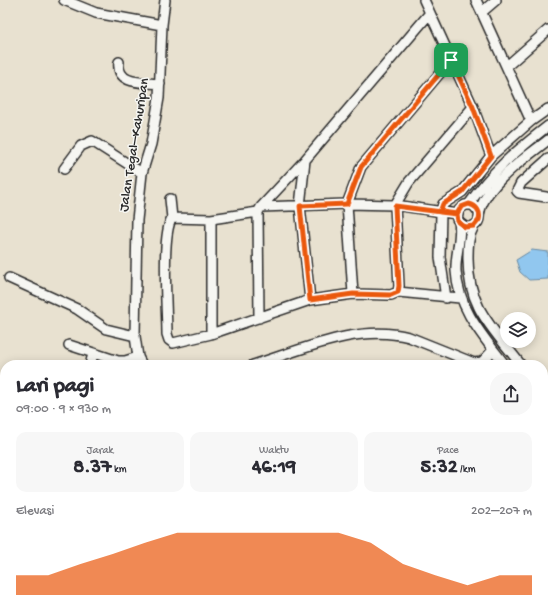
<!DOCTYPE html>
<html lang="id">
<meta charset="utf-8">
<style>
body{margin:0;font-family:"Gochi Hand",sans-serif;background:#f7f7f7;color:#2b2b33;height:100vh;display:flex;flex-direction:column;font-size:15px;white-space:nowrap}
*{box-sizing:border-box;margin:0}
p{font-size:13px;color:#7c7c81}
.icon{flex:none;width:22px;height:22px;fill:none;stroke:currentColor;stroke-width:2;stroke-linecap:round;stroke-linejoin:round}
.map{position:relative;flex:1;overflow:hidden}
.panel{position:absolute;left:0px;top:360px;width:548px;height:256px;display:flex;flex-direction:column;background:#fff;border-radius:16px 16px 0 0;box-shadow:0 2px 10px #0003}
.panel>*{flex:none}
.buttons{position:absolute;left:500px;top:312px;display:grid;gap:8px}
.buttons a{display:grid;place-items:center;width:36px;height:36px;border-radius:50%;background:#fff;box-shadow:0 2px 10px #0003;font-size:20px}
.pin{position:absolute;display:grid;place-items:center;width:34px;height:34px;color:#fff;margin:-17px;border-radius:8px;box-shadow:0 2px 6px #0006}
.round{display:grid;place-items:center;flex:none;width:42px;height:42px;border-radius:16px;background:#f7f7f7}
.headline{display:flex;align-items:center;justify-content:space-between;height:68px;padding:0 16px}
h1{font-size:22px;font-weight:800;line-height:30px}
.stats{display:grid;grid-template-columns:repeat(3,1fr);gap:6px;height:68px;padding:4px 16px}
.stats div{display:grid;align-content:center;border-radius:10px;background:#f7f7f7;text-align:center}
.stats b{font-size:20px;font-weight:800}
.stats small{font-size:11px;font-weight:400}
.stats p{font-size:11px}
.chart{height:112px;padding:8px 16px}
.chart p{display:flex;justify-content:space-between}
.chart svg{width:100%;height:72px;margin-top:4px;fill:#ea580c;opacity:.7}
.map>svg:first-child{display:block}
.green{fill:#9be1ae;stroke:#63866c}
.water{fill:#91c7ef;stroke:#6889a1}
.lines{fill:none;stroke-linecap:round;stroke-linejoin:round}
.minor-casing{stroke:#2b2b2b;stroke-width:12}
.minor{stroke:#f6f6f2;stroke-width:9}
.route-casing{stroke:#fff;stroke-width:8}
.route{stroke:#ea580c;stroke-width:5}
.labels{text-anchor:middle;dominant-baseline:central;stroke-width:3;stroke-linejoin:round;paint-order:stroke}
.street-label{font-size:14px;fill:#2b2b2b;stroke:#f6f6f2}
</style>
<div class="map">
<svg width="548" height="616" viewBox="0 0 548 616">
<rect width="100%" height="100%" fill="#e8e1d0"/>
<filter id="ink" filterUnits="userSpaceOnUse"><feTurbulence type="fractalNoise" baseFrequency=".025" numOctaves="2"/><feDisplacementMap in="SourceGraphic" scale="8" xChannelSelector="R" yChannelSelector="G"/><feConvolveMatrix kernelMatrix="1 2 1 2 8 2 1 2 1" color-interpolation-filters="sRGB"/></filter>
<g filter="url(#ink)">
<!-- green -->
<path class="green" d="M543 588H548V616H465L443 611H543Z"/>
<!-- water -->
<path class="water" d="M532 250 548 252V279L529 280 520 272 516 260Z"/>
<g class="lines">
<defs>
<path id="minor" d="M64 0 96 13 162 25
M424 0 473 107 491 156
M476 0 531 121
M482 12 496 0
M119 62C116 85 143 82 160 84
M507 66 548 30
M305 160 300 206 310 300
M64 169 81 146 92 141 142 173
M546 197 519 193 517 191 521 183 548 159
M170 199 172 218
M469 204C492 171 516 151 548 126
M261 207 305 160 430 13
M258 212 259 318
M479 212 473 205H465L459 210 457 219C461 226 468 230 475 225 481 221 478 217 480 211 481 205 487 194 492 189 507 170 529 155 548 140
M457 214 395 205 347 204 261 207 258 212 211 219 172 218C161 234 167 310 167 334L169 340 173 343 211 334 310 300 353 294 391 295 398 292 399 286 395 205 409 182 473 107
M211 219V334
M459 222C462 237 455 255 456 271 458 309 483 336 505 365
M474 226C468 236 468 247 468 259 468 308 493 328 521 365
M9 278 77 309 106 329 135 336
M398 292 460 298
M353 294 347 204 361 167 451 60
M446 298 440 257 441 212 443 204 462 192 491 156 531 121 548 109
M69 345 118 361H125L138 357
M90 365 93 354
M142 365 138 357 135 336 137 220 142 173 151 144 159 98 162 25 165 0
M253 365C302 350 358 323 409 337L474 363 482 362 493 350
M543 387 548 391
M543 402 548 406
M0 505 5 504
M543 574 548 575
M258 616V611"/>
</defs>
<!-- minor casing -->
<use href="#minor" class="minor-casing"/>
<!-- minor -->
<use href="#minor" class="minor"/>
</g>
</g>
<g class="lines" filter="url(#ink)">
<defs>
<path id="route" d="M451 60 361 167 347 204 300 206 310 300 353 294 391 295 398 292 399 286 395 206 457 214 458 222 465 227 474 226 479 220C481 212 477 206 469 204L461 207 457 214 440 212 443 204 462 192 491 156 473 107 451 60"/>
</defs>
<!-- route casing -->
<use href="#route" class="route-casing"/>
<!-- route -->
<use href="#route" class="route"/>
</g>
<g class="labels">
<!-- street labels -->
<g class="street-label">
<text transform="translate(135 145) rotate(-81)">Jalan Tegal–Kahuripan</text>
</g>
</g>
</svg>
<div class="buttons">
<a><svg class="icon" aria-label="layers" viewBox="0 0 24 24"><path d="M12 4l9 5-9 5-9-5zM3 14l9 5 9-5"/></svg></a>
</div>
<div class="pin" style="left:451px;top:60px;background:#1e9e55"><svg class="icon" aria-label="arrive" viewBox="0 0 24 24"><path d="M6 21V4h12l-3 4 3 4H6"/></svg></div>
<section class="panel">
<div class="headline"><div><h1>Lari pagi</h1><p>09:00 · 9 × 930 m</p></div><a class="round"><svg class="icon" aria-label="share" viewBox="0 0 24 24"><path d="M12 15V3M7 8l5-5 5 5M5 13v7h14v-7"/></svg></a></div>
<div class="stats">
<div><p>Jarak</p><b>8.37<small> km</small></b></div>
<div><p>Waktu</p><b>46:19</b></div>
<div><p>Pace</p><b>5:32<small> /km</small></b></div>
</div>
<div class="chart"><p><span>Elevasi</span>202–207 m</p>
<svg viewBox="0 0 160 44" preserveAspectRatio="none"><path d="M0 44V32L10 32L20 25L30 19L40 12L50 6L60 6L70 6L80 6L90 6L100 6L110 12L120 25L130 32L140 38L150 32L160 32V44z"/></svg>
</div>
</section>
</div>
